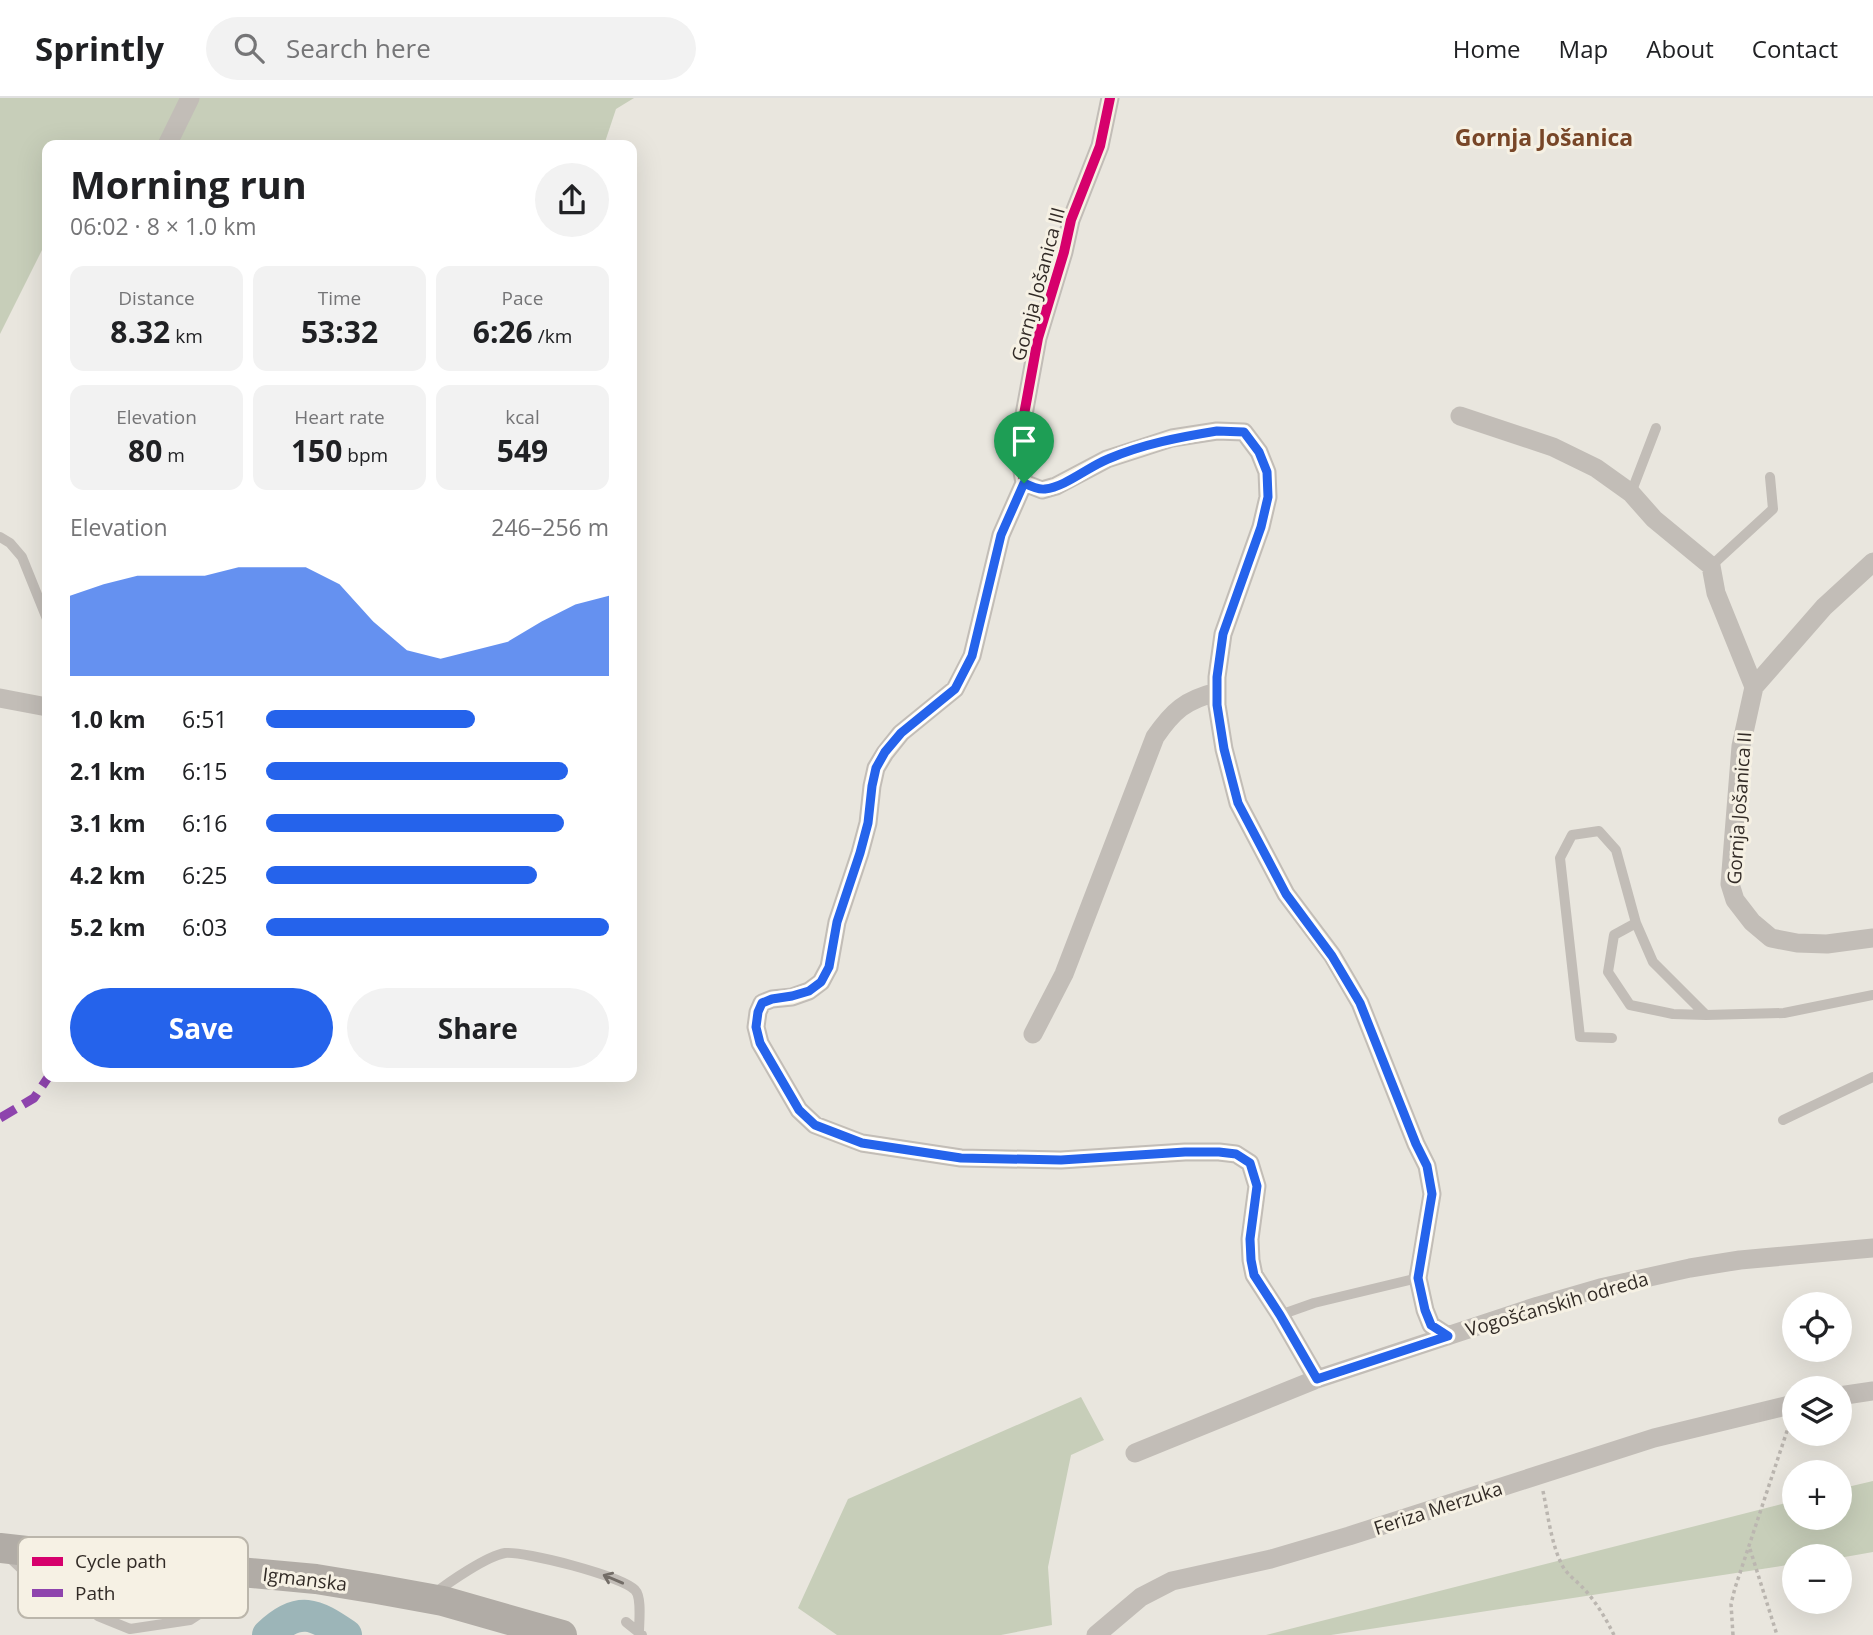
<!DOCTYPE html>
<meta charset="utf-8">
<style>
body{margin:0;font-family:"Open Sans",sans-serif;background:#f2f2f2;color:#202124;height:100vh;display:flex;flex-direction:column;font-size:26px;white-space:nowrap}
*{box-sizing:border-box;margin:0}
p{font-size:23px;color:#757577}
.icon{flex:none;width:38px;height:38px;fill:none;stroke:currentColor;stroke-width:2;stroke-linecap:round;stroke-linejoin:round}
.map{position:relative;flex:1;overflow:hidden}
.panel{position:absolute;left:42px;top:42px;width:595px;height:942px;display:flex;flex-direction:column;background:#fff;border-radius:14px;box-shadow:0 7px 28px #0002}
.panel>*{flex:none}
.controls{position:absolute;left:1782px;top:1194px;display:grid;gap:14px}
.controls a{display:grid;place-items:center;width:70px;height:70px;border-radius:50%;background:#fff;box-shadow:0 7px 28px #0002;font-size:35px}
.pin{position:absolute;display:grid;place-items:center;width:60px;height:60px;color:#fff;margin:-72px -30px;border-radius:50% 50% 50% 0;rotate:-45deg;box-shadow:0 0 7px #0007}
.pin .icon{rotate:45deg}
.round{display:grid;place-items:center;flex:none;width:74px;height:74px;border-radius:37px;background:#f2f2f2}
.head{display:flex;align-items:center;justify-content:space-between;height:119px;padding:0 28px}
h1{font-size:38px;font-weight:700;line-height:52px}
.figures{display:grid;grid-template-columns:repeat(3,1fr);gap:10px;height:119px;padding:7px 28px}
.figures div{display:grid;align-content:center;border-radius:14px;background:#f2f2f2;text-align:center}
.figures b{font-size:30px;font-weight:700}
.figures small{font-size:19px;font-weight:400}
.figures p{font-size:19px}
.chart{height:196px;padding:14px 28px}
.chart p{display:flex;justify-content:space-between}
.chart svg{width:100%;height:126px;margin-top:7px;fill:#2563eb;opacity:.7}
.action{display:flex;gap:14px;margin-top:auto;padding:14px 28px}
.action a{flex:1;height:80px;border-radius:42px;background:#2563eb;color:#fff;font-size:28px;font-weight:700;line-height:80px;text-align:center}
.action a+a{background:#f2f2f2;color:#202124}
ul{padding:0 28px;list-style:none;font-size:23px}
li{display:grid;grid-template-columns:112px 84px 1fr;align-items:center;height:52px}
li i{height:18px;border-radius:9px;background:#2563eb}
header{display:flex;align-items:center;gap:42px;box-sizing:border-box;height:98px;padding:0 35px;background:#fff;border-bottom:2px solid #e0e0e0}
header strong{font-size:33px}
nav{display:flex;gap:38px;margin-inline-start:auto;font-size:24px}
.search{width:490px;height:63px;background:#f2f2f2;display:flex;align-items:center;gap:18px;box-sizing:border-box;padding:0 24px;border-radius:38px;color:#757577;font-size:26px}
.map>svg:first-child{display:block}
.green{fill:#c7ceb9}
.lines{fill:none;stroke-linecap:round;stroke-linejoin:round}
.river{stroke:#9cb5b8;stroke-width:32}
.path{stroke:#bbb6b0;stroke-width:3.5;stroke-dasharray:3.5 3.5;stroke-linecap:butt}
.service{stroke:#c2bdb7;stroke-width:10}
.minor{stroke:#c2bdb7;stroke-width:19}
.primary{stroke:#b1aca6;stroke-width:30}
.quiet{stroke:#8e44ad;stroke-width:9;stroke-dasharray:18 9;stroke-linecap:butt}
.cycleway-casing{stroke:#f6f1e4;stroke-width:15}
.cycleway{stroke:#d6006c;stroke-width:10}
.oneway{stroke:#736d67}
.route-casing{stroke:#fff;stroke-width:14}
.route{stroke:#2563eb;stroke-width:9}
.labels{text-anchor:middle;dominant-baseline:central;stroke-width:6;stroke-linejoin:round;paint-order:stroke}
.street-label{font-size:19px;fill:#322b26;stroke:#f6f1e4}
.quarter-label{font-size:23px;font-weight:bold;fill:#784627;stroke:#f6f1e4}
.key{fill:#f6f1e4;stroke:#bbb6ab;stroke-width:2}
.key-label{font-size:19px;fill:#322b26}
</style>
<header>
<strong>Sprintly</strong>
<div class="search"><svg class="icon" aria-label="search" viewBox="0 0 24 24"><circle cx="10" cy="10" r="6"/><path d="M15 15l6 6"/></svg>Search here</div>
<nav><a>Home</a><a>Map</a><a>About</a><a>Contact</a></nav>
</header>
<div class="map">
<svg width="1873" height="1537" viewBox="0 0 1873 1537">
<rect width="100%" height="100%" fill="#e9e6de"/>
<!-- green -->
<path class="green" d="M0 0H634L616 11 604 47H47V142L0 236Z
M1081 1299 1104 1342 1071 1357 1048 1469 1052 1527 1001 1537H837L798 1510 848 1401Z
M1873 1383V1454L1839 1460V1458H1794V1466L1331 1537H1266L1794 1403V1419H1839V1391Z"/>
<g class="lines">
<!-- river -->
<path class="river" d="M268 1537C299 1507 315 1516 346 1537"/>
<!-- path -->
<path class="path" d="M1543 1393C1548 1417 1551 1445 1562 1467 1567 1477 1577 1483 1584 1491 1597 1505 1606 1521 1614 1537
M1750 1451 1777 1537
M1733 1537 1731 1506 1735 1490 1789 1327"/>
<!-- service -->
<path class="service" d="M1631 395 1656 330
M0 439 10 445 22 459 47 521
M1711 468 1773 411 1770 379
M1636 825 1614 837 1608 874 1630 907 1673 916 1706 917
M1612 940 1580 939 1560 760 1572 737 1599 733 1616 752 1636 825 1653 864 1706 917 1784 915 1873 897
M1783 1022 1873 979
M1280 1217 1314 1205 1418 1180
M8 1458 28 1477 54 1484H87
M88 1464 87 1484 98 1518 130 1531 190 1522 222 1501 243 1480
M434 1496C449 1484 487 1458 505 1455 525 1453 622 1478 635 1492 642 1499 639 1524 639 1534
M626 1524 642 1537"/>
<!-- minor -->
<path class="minor" d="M1110 0 1100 48 1071 122 1064 154 1038 240 1023 322 1021 368 1024 385 1042 392 1056 388 1107 361 1172 340 1217 333 1244 334 1259 354 1267 374 1268 399 1261 429 1223 536 1217 579V607L1224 651 1238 705 1286 796 1332 857 1360 905 1416 1046 1427 1068 1432 1096 1418 1180 1425 1212 1431 1227 1448 1238
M167 47 190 0
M1460 318 1553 349 1596 370 1631 395 1654 421 1711 468 1716 495 1754 589
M1024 385 1001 437 972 558 955 591 901 635 885 655 876 670 872 688 868 725 860 755 837 824 829 869 821 884 809 893 792 899 772 901 762 905 758 914 756 929 760 945 799 1012 815 1027 862 1045 961 1060 1061 1062 1185 1054H1219L1236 1056 1250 1065 1257 1088 1250 1141 1251 1162 1254 1177 1280 1217 1317 1281
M1873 464 1824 509 1754 589 1741 648 1730 786 1735 802 1752 824 1771 840 1797 845 1827 846 1873 840
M0 600 47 609
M1033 936 1064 876 1155 639C1173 613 1185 602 1217 594
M1839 1298 1873 1293
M1135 1355 1317 1281 1538 1208 1600 1190 1690 1170 1740 1162 1873 1150
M1096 1537 1141 1499 1172 1483 1271 1461 1349 1438 1654 1340 1794 1306"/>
<!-- primary -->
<path class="primary" d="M0 1450 89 1460 316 1481 377 1491 443 1503 562 1537"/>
<!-- quiet -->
<path class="quiet" d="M0 1020 34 1000 49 978"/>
<defs>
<path id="cycleway" d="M1110 0 1100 48 1071 122 1064 154 1038 240 1023 322 1021 368 1024 385 1042 392 1056 388 1107 361 1172 340 1217 333 1244 334 1259 354 1267 374 1268 399 1261 429 1223 536 1217 579V607L1224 651 1238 705 1286 796 1332 857 1360 905 1416 1046 1427 1068 1432 1096 1418 1180 1425 1212 1431 1227 1448 1238
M1024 385 1001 437 972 558 955 591 901 635 885 655 876 670 872 688 868 725 860 755 837 824 829 869 821 884 809 893 792 899 772 901 762 905 758 914 756 929 760 945 799 1012 815 1027 862 1045 961 1060 1061 1062 1185 1054H1219L1236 1056 1250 1065 1257 1088 1250 1141 1251 1162 1254 1177 1280 1217 1317 1281"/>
</defs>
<!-- cycleway casing -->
<use href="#cycleway" class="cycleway-casing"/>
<!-- cycleway -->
<use href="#cycleway" class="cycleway"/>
</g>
<!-- one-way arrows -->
<defs><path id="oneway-shaft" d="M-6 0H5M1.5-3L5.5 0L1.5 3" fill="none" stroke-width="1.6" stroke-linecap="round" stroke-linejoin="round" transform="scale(1.75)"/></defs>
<use class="oneway" href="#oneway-shaft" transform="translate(613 1481) rotate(-157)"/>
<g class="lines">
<defs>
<path id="route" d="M1217 333 1244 334 1259 354 1267 374 1268 399 1261 429 1223 536 1217 579V607L1224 651 1238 705 1286 796 1332 858 1360 905 1416 1046 1427 1068 1432 1096 1418 1180 1425 1212 1431 1227 1448 1238 1317 1281 1280 1217 1254 1177 1251 1162 1250 1141 1257 1088 1250 1065 1236 1056 1219 1054H1185L1061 1062 961 1060 862 1045 815 1027 799 1012 760 945 756 929 758 914 762 905 772 901 792 898 809 893 821 884 829 869 837 824 860 755 868 725 872 688 876 670 885 654 901 635 955 591 972 558 1001 437 1024 385C1030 388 1038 392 1045 391 1065 389 1088 369 1108 361 1143 346 1180 339 1217 333Z"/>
</defs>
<!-- route casing -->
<use href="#route" class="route-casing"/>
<!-- route -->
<use href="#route" class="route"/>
</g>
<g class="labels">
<!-- street labels -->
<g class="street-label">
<text transform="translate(1038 186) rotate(-75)">Gornja Jošanica III</text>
<text transform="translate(1739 710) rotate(-86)">Gornja Jošanica II</text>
<text transform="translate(1557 1206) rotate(-16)">Vogošćanskih odreda</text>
<text transform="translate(1438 1410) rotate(-18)">Feriza Merzuka</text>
<text transform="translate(305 1481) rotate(7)">Igmanska</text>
</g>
<!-- quarter labels -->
<g class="quarter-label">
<text x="1544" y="39">Gornja Jošanica</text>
</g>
</g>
<!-- legend -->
<rect x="18" y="1439" width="230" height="81" rx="10" class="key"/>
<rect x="32" y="1459" width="31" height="9" fill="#d6006c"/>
<rect x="32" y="1491" width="31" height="8" fill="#8e44ad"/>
<g class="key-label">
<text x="75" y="1470">Cycle path</text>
<text x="75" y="1502">Path</text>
</g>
</svg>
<div class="controls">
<a><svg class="icon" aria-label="locate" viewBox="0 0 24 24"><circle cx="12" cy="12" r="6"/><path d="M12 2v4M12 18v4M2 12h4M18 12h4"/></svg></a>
<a><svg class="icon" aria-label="layers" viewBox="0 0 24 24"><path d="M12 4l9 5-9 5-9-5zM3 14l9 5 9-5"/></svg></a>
<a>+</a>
<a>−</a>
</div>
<div class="pin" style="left:1024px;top:385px;background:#1e9e55"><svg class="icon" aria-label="arrive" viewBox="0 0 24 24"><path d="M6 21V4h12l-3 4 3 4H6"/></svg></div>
<section class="panel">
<div class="head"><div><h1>Morning run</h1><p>06:02 · 8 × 1.0 km</p></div><a class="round"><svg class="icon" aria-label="share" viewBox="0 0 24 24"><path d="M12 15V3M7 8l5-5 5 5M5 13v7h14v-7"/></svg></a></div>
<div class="figures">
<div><p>Distance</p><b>8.32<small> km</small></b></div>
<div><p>Time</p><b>53:32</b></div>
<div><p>Pace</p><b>6:26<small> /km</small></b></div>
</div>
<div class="figures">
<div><p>Elevation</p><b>80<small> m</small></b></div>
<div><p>Heart rate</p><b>150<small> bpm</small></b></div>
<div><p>kcal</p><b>549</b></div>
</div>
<div class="chart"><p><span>Elevation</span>246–256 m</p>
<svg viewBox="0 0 160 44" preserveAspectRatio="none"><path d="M0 44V16L10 12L20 9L30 9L40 9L50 6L60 6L70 6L80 12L90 25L100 35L110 38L120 35L130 32L140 25L150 19L160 16V44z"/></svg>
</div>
<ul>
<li><b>1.0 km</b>6:51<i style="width:61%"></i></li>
<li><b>2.1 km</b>6:15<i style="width:88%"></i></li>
<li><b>3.1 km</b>6:16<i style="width:87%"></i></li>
<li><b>4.2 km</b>6:25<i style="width:79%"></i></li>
<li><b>5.2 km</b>6:03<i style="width:100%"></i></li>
</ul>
<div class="action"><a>Save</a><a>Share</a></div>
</section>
</div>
